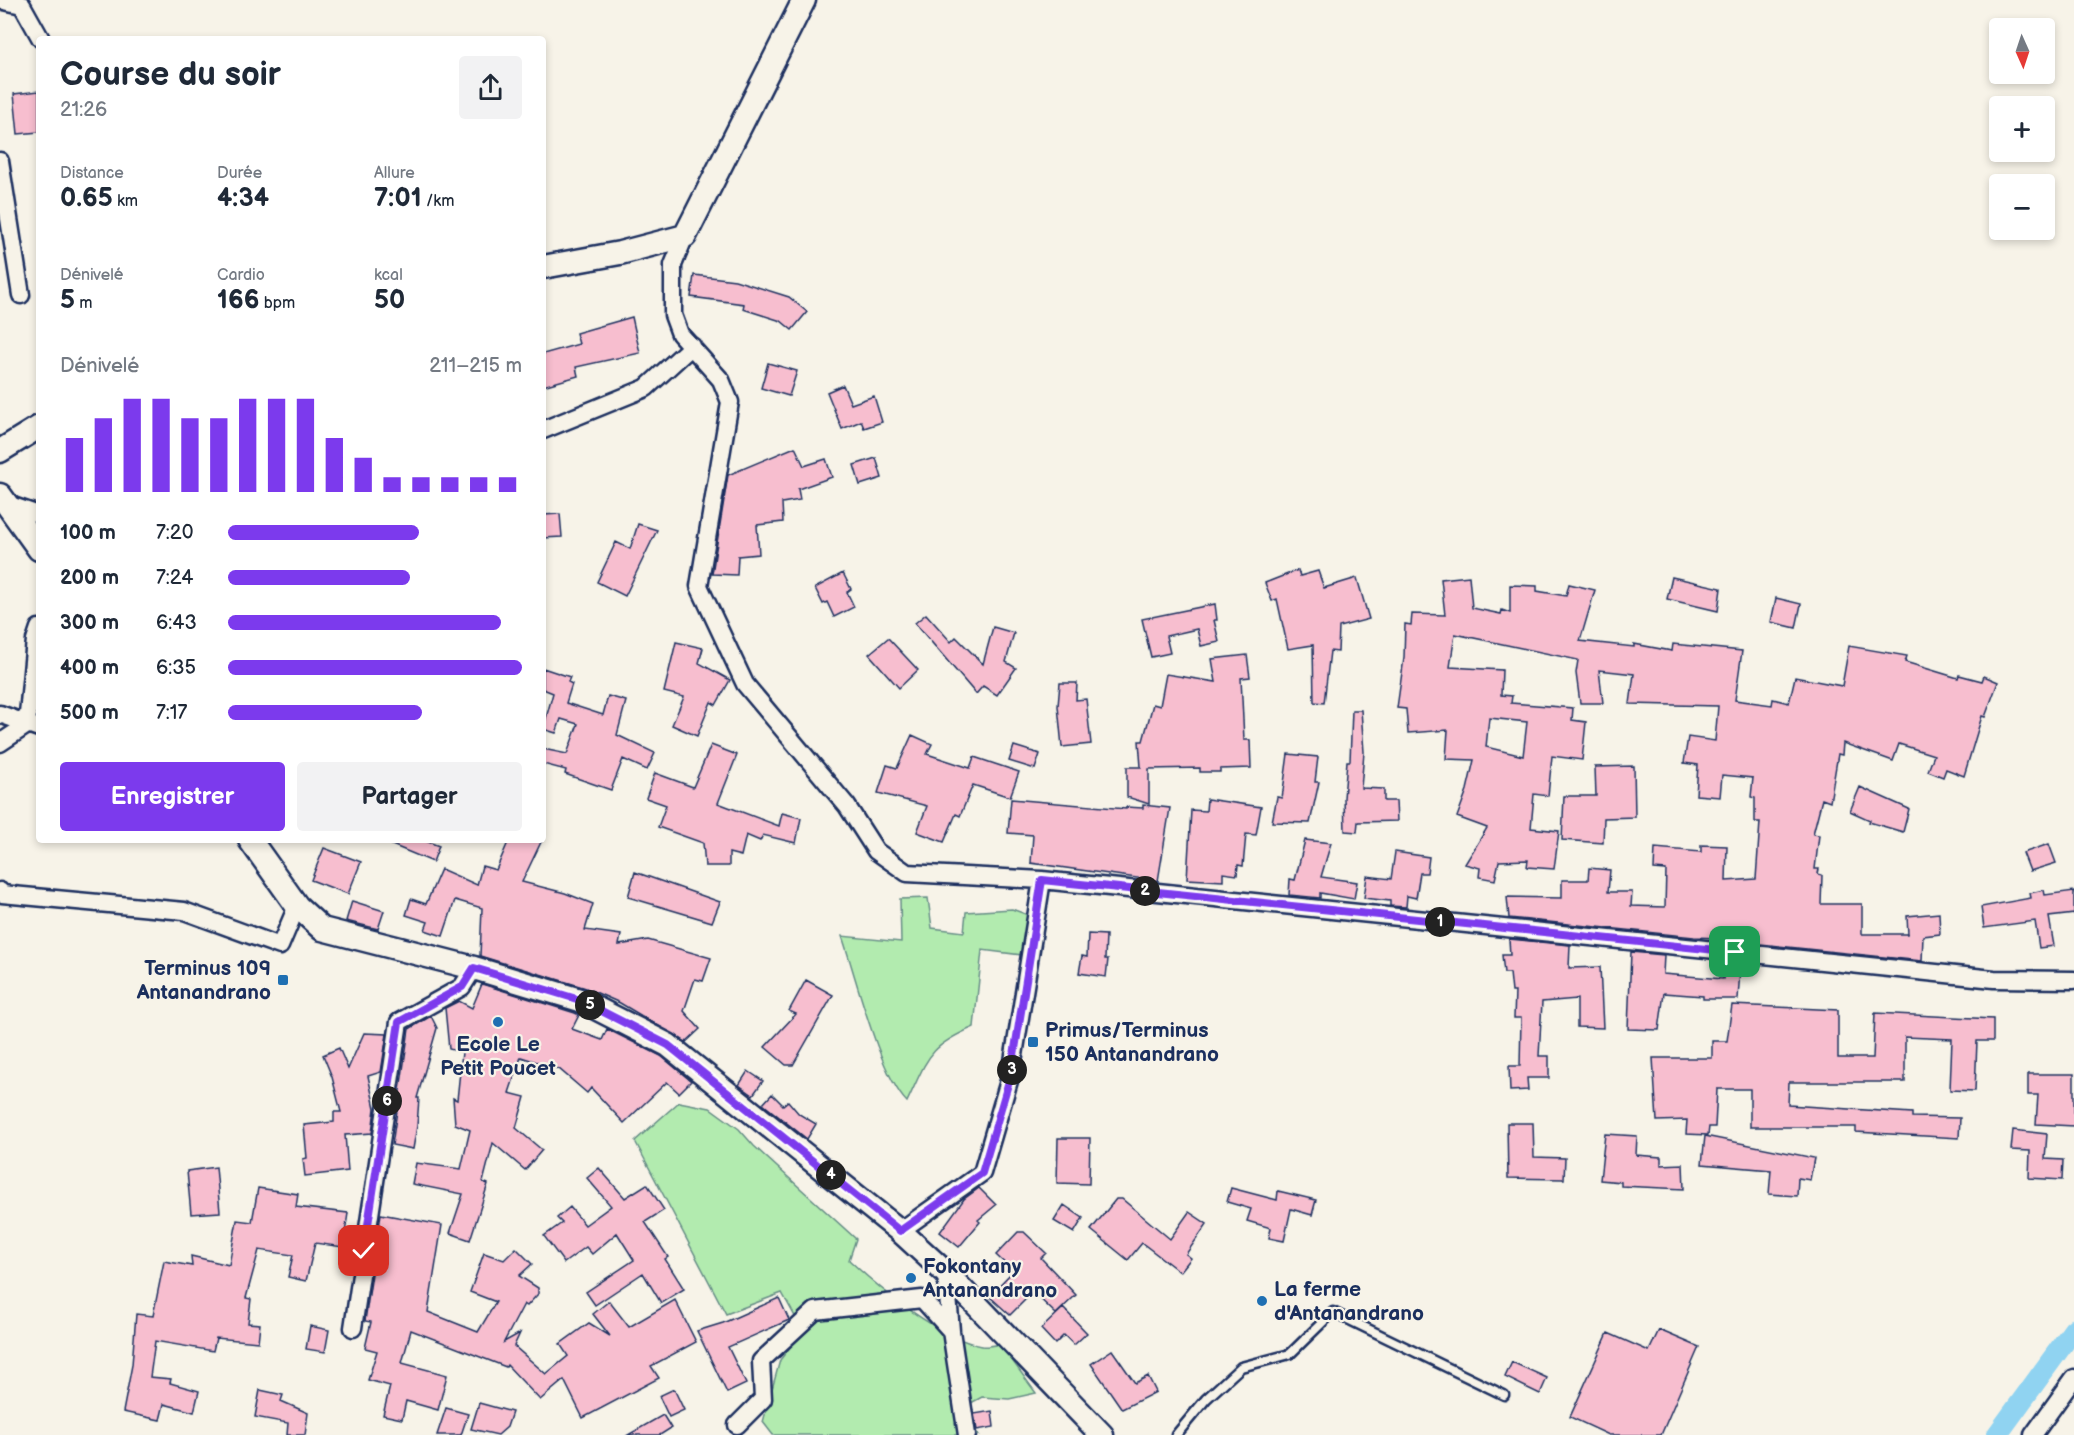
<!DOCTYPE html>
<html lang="fr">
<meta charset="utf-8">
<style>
body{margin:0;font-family:"Balsamiq Sans",sans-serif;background:#f2f2f3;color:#1f2937;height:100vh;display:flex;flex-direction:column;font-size:22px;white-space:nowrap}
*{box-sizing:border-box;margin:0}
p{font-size:20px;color:#747a83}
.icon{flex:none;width:33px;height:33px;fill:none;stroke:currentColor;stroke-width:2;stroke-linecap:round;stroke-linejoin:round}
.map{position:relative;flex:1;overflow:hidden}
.side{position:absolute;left:36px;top:36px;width:510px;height:807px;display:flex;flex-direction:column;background:#fff;border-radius:6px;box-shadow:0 3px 9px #0003}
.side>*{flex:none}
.needle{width:39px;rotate:177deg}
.fabs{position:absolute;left:1989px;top:18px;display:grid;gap:12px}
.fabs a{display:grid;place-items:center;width:66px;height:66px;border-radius:6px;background:#fff;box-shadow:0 3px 9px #0003;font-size:30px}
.pin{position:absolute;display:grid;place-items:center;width:51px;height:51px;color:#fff;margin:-26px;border-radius:12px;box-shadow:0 3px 9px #0006}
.km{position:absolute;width:30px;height:30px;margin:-15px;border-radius:50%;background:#222;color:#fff;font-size:16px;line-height:30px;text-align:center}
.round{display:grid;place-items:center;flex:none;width:63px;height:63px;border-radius:6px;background:#f2f2f3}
.overview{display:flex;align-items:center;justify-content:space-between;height:102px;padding:0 24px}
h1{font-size:33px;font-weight:600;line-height:45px}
.figures{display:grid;grid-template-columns:repeat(3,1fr);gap:9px;height:102px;padding:6px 24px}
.figures div{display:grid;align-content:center}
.figures b{font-size:26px;font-weight:600}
.figures small{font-size:16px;font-weight:400}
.figures p{font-size:16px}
.chart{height:168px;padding:12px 24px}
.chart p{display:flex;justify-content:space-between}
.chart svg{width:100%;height:108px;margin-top:6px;stroke:#7c3aed;stroke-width:6}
.primary-button{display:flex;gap:12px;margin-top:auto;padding:12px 24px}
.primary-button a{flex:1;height:69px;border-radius:6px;background:#7c3aed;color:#fff;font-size:24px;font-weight:600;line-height:69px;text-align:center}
.primary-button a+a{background:#f2f2f3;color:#1f2937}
ul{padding:0 24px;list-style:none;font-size:20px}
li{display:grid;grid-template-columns:96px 72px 1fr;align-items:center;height:45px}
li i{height:15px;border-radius:8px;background:#7c3aed}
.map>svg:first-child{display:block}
.green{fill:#b2ebaf;stroke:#668d86;stroke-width:1.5}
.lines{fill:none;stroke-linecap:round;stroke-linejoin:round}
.canal{stroke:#90d3f1;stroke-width:21}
.building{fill:#f7becf;stroke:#1b2f5e;stroke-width:1.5;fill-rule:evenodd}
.lane-casing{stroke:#1b2f5e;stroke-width:13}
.street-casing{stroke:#1b2f5e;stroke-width:21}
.secondary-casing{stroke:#1b2f5e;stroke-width:27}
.lane{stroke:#f7f3e8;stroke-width:8}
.street{stroke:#f7f3e8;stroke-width:16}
.secondary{stroke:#f7f3e8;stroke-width:22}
.route-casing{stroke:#fff;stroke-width:12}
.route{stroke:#7c3aed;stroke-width:8}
.poi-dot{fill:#1f6fb2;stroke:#f7f3e8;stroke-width:2}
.labels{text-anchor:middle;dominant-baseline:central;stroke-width:4.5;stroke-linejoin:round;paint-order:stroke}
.poi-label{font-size:21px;font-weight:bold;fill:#1b2f5e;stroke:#f7f3e8;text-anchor:start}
</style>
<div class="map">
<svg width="2074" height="1435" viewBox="0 0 2074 1435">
<rect width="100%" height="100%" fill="#f7f3e8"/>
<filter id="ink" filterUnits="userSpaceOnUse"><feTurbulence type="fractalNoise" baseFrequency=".0167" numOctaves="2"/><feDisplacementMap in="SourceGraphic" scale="12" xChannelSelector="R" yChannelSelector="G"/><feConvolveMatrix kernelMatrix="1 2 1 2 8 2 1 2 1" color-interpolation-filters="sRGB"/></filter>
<g filter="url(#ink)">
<!-- green -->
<path class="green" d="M928 898 932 928 964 932 966 912 1012 909 1036 918 1030 956 982 950 974 1027C927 1047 928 1058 907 1102 879 1073 856 977 842 936L901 942 900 899Z
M679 1102 710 1108 739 1129 754 1146 856 1239 849 1260C880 1289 939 1338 982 1346 987 1347 995 1345 1000 1344L1036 1393 1009 1399 982 1397 969 1404 973 1429 979 1435H773L763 1422 780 1360 803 1331 782 1293 726 1314 635 1141Z"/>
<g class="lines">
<!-- canal -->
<path class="canal" d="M1997 1435 2074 1329"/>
</g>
<!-- building -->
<path class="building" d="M39 91V132L18 134 14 94Z
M694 275 735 280 789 297 807 312 792 330 781 321 743 309 744 304 691 297Z
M632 317 640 353 576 367 578 376 543 386V354L579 344 576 333Z
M768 363 797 371 789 396 761 388Z
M843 385 851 404 874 396 882 422 864 428 861 421 842 429 827 392Z
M795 447 804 466 826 459 832 477 798 489 800 500 782 503 783 522 757 525 759 554 738 556 737 575 712 574 728 475Z
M876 458 882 478 860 485 854 465Z
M560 514 562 537 543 538V515Z
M638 524 657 530 625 596 597 582 616 542 630 549Z
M1298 570 1300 576 1318 571 1324 588 1357 578 1369 619 1339 627 1338 652 1330 651 1324 703 1314 702 1313 645 1288 649 1277 599 1272 601 1265 583Z
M843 573 851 589 847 592 854 607 834 617 827 602 823 604 815 588Z
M1469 576 1472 608 1501 614 1502 610 1510 613V585L1537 586V591L1566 596 1569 584 1595 590 1580 641 1634 647V644L1672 651 1673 644 1742 651 1735 700 1772 705 1773 699 1789 703 1795 677 1842 686 1849 646 1907 656 1905 662 1958 678 1959 675 1982 681 1984 676 1998 682 1985 717 1982 716 1964 776 1946 769 1943 777 1928 771 1934 755 1899 744 1893 761 1843 743 1842 755 1838 754 1830 802 1822 799 1813 834 1819 835 1815 869H1819L1818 874 1822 875 1821 904H1862V934H1908L1907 916 1939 913 1940 934 1923 936 1922 961 1741 942V939L1694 937 1509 918 1507 897 1562 898V880H1588L1589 868 1610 870 1608 892H1632L1631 906 1665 907 1666 870 1654 869 1655 848 1701 852V845L1727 846 1726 881 1756 879 1760 822H1755V798L1751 797 1753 778 1722 775 1720 797 1696 795 1698 765 1684 763 1688 737 1715 741 1718 706 1630 704 1634 674 1599 670 1603 703H1580L1576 673 1578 660 1455 634 1450 667 1502 670 1501 695 1512 696 1511 703 1573 708 1572 720 1586 722 1582 760 1552 756 1548 796 1534 794 1531 828 1559 831 1554 869 1527 867 1528 860 1499 861 1495 880 1479 877 1480 868 1465 864 1487 828 1457 817 1467 790 1474 760 1446 759 1448 730 1408 733 1406 709 1397 708 1404 658 1405 624 1411 625 1412 614 1445 615 1441 579ZM1489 718 1527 722 1523 756 1486 747Z
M1672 577 1721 588 1718 611 1667 599Z
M1776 598 1801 604 1796 628 1771 622Z
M1215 604 1217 620H1214L1219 642 1201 646 1197 629 1166 636 1170 653 1151 657 1142 619Z
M926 614 951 642 956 637 983 664 993 627 1014 633 1006 662 1016 668 997 695 983 686 976 694 915 623Z
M888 638 918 670 899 688 869 654Z
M676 642 703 648 699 663 730 680 716 705 711 702 697 736 672 725 684 697 664 692Z
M1247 655 1250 677 1241 678 1244 740H1250L1251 768 1220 769V772H1200V768L1149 769V804L1127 797V767H1141L1139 741H1143L1153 704 1160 706 1166 674 1216 682 1212 659Z
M543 668 570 677 568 682 572 684 566 703 603 715 608 696 626 701 617 735 655 753 647 770 623 759 611 790 565 774 566 770 543 764V749L567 754 578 724 561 719 556 733 543 729 553 693 543 689Z
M1060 683H1077L1076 700 1086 699 1091 744 1062 747 1058 706Z
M1352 710H1361L1364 752 1361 788 1384 789V801H1396L1397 821 1358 822 1357 832 1345 831 1344 798 1347 761H1350Z
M912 735 932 744 927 754 970 768 974 757 1019 772 1010 797 973 785 960 816 956 814 944 842 917 832 927 806 878 793 887 765 897 768Z
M711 745 737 755 718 803 779 826 782 813 801 818 796 843 763 835 760 841 746 835 741 856 729 853V866H705L703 843 658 827 666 805 646 798 655 773 693 787Z
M1014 746 1040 754 1035 769 1009 761Z
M1288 754 1318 757 1315 782H1319L1310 823 1272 822 1277 797 1282 798Z
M1634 766 1635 817 1604 818 1603 843 1562 840 1564 796H1596L1595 767Z
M1860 787 1909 809 1903 832 1869 822 1870 820 1850 811Z
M1011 799 1126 809V807L1143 808V805L1170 808 1158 881 1031 863 1033 835 1008 833Z
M1207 799 1261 807 1256 835 1246 834 1243 866 1238 865 1237 875 1223 873V881L1187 879 1191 810 1206 811Z
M380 840H423L439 846 433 862Z
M509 840H542L522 882 565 893 593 904 585 930 621 935 619 945 648 940 711 958 703 981 695 979 684 1011 700 1029 686 1042 620 1003 586 988 480 956 482 908 455 900 443 936 425 930 428 922 406 915 411 899 426 904 441 869 477 885 482 866 496 870Z
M1305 840 1331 843 1321 877 1357 882 1354 899 1320 893V898L1289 895 1290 879 1295 880Z
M2049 844 2056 863 2030 871 2023 853Z
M324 848 361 862 348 894 311 880Z
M1395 852 1429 857 1427 873H1420L1416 898 1407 896 1406 907 1390 906V901L1364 898 1367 876 1391 879Z
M635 872 720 902 712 922 628 897Z
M2044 890 2045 895 2074 891V914L2049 917 2054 946 2039 948 2035 921 1984 928 1981 907 2031 898 2030 893Z
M352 901 384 911 378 929 346 921Z
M1088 934 1106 935 1105 959H1108L1106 977 1079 973 1082 956 1087 957Z
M1509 939 1570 945 1569 968 1600 967 1603 1028 1577 1027V999L1542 1002 1539 1056H1549V1078H1527L1528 1090 1510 1091 1509 1066H1520L1521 1018H1514L1515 992H1512L1510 973H1504L1502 955H1510Z
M1631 952 1664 955 1663 974 1723 979 1724 969 1740 970 1738 999H1703V996L1664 993 1659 1030 1628 1029Z
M806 980 833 995 793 1065H786L765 1047 796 1014 789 1011Z
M482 984 575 1013 579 1015 572 1029 602 1040 607 1029 661 1056 691 1081 679 1093 667 1082 624 1123 591 1088 587 1093 559 1069 521 1057 509 1093 525 1097 516 1128 542 1150 525 1170 493 1143 483 1182 488 1184 470 1240 450 1233 463 1194 412 1184 416 1163 461 1169 470 1130 455 1124 453 1098 457 1100 462 1052 449 1049 445 1008 459 1001 472 1008Z
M1732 1005 1838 1010V1058H1873L1875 1013 1993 1019V1041H1977L1975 1091 1950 1090 1952 1039 1905 1037V1082H1789L1788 1105 1912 1113V1117L1960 1118 1959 1138 1856 1132V1127H1750V1089H1717L1715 1127H1709L1708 1135 1686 1134 1687 1120 1657 1121 1653 1058H1712V1041H1727Z
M431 1016 437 1028 417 1098H419L417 1126 413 1149 392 1145 409 1029Z
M364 1033 387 1034 381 1072 368 1076 375 1108 372 1133 345 1135 348 1171 305 1176 303 1159 307 1158 304 1125 334 1122V1112H341L332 1077 323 1055 339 1048 348 1069Z
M748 1071 763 1081 753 1095 739 1085Z
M2028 1074H2074V1126L2036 1124 2038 1095H2028Z
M772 1094 783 1105 788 1101 799 1114 816 1124 807 1139 763 1104Z
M1507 1123H1533L1534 1157 1565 1158 1564 1179 1508 1178Z
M2013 1130 2047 1134 2045 1159 2063 1160 2062 1180 2029 1178 2030 1151 2011 1150Z
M1605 1134 1637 1136 1636 1155 1661 1157V1165L1683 1164 1684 1189 1621 1186V1182L1600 1180Z
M1705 1136 1814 1158 1810 1180 1798 1178 1797 1196 1769 1194 1771 1170 1702 1164Z
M1058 1138H1090L1089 1184 1057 1183Z
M216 1167 220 1212 191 1214 187 1171Z
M599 1168 625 1198 647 1184 664 1210 645 1222 668 1257 665 1259 684 1289 661 1303 643 1273 595 1305 586 1292 634 1260 617 1233 592 1254 586 1247 564 1263 544 1236 562 1223 557 1218 570 1207 585 1225 611 1206 587 1178Z
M258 1188 298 1194 296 1207 348 1213 343 1247 315 1243 306 1281 288 1277 293 1255 259 1250 246 1298 251 1299 248 1323 260 1324 258 1342 216 1338 213 1351 155 1341 150 1377 171 1379 170 1383 199 1391 194 1412 164 1404 160 1420 123 1412 132 1365 136 1314 153 1316 164 1261 192 1266 191 1256 229 1265 237 1220 252 1222Z
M979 1188 996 1205 978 1220 980 1222 959 1247 940 1232 964 1199Z
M1231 1188 1277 1200 1278 1191 1316 1200 1312 1215 1291 1209 1284 1241 1269 1238 1271 1228 1247 1221 1251 1209 1227 1202Z
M1116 1199H1122L1170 1239 1189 1212 1207 1224 1186 1254 1191 1258 1180 1272 1142 1243 1128 1260 1091 1230Z
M1064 1205 1083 1218 1074 1233 1054 1221Z
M381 1214 442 1225 428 1312 478 1332 496 1302 470 1292 484 1253 504 1260 516 1248 532 1264 519 1276 538 1288V1294L527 1306 524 1304 504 1342 520 1333 514 1346 546 1374 568 1356 560 1344 589 1323 610 1336 593 1314 609 1301 629 1327 675 1300 696 1342 651 1366 659 1378 583 1418 564 1380 540 1400 507 1365 506 1367 411 1330 402 1363 447 1375 438 1410 406 1401 402 1419 383 1415 390 1386 368 1380 377 1351 365 1348 371 1322 365 1321Z
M1018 1232H1024L1046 1253 1041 1258 1076 1295 1056 1314 1033 1292 1010 1315 989 1296 1013 1271 996 1255Z
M779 1298 789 1320 728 1347 746 1384 727 1393 697 1331 723 1323Z
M1063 1308 1087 1333 1074 1345 1064 1335 1055 1344 1041 1329Z
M310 1326 329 1330 325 1352 306 1349Z
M1659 1330 1699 1347 1661 1435H1609L1570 1417 1608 1333 1649 1351Z
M1112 1350 1135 1383 1148 1376 1156 1392 1122 1409 1091 1364Z
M1512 1362 1547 1378 1540 1394 1505 1377Z
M674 1389 684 1410 669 1417 659 1396Z
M260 1390 283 1395 281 1401 308 1413 305 1435H287L288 1423 255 1417Z
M479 1403 512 1412 507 1427 498 1435 471 1429Z
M446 1408 468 1414 461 1435H437Z
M992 1411 994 1427 977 1430 974 1414Z
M663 1415 671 1428 660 1435H628Z"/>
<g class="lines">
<defs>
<path id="lane" d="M1176 1435 1206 1399 1241 1367 1290 1354 1333 1312 1504 1395"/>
<path id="street" d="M0 0 22 5 41 39
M0 161 21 295
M685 236 673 265V315L680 334 721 380 730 402 699 586 745 684 847 806 876 851 907 873 1042 880 1994 979 2074 980
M543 430 646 388 692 346
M7 504 39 515
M0 714 39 728
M0 743 27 725 35 640 39 628
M0 891 2 894 184 911 280 946 297 906
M900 1231 982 1173 1011 1074 1042 880
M946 1273 951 1331 967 1435
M353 1328 399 1022 462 987 474 968
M737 1425 763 1399 761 1361 815 1311 922 1299 951 1331
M2033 1435 2074 1378"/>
<path id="secondary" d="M543 267 620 253 685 236 804 0
M0 451 39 427
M0 495 39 549
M250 840 297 906 322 929 474 968 580 1000 668 1045 900 1231 946 1273 1102 1435"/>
</defs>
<!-- lane casing -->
<use href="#lane" class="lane-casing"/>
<!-- street casing -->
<use href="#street" class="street-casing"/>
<!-- secondary casing -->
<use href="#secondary" class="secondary-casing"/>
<!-- lane -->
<use href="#lane" class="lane"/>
<!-- street -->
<use href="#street" class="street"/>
<!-- secondary -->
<use href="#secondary" class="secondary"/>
</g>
</g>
<g class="lines" filter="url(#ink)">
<defs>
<path id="route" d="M364 1251 399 1022 462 987 474 968 580 1000 668 1045 900 1231 982 1173 1011 1074 1042 880 1735 952"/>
</defs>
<!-- route casing -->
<use href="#route" class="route-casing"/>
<!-- route -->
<use href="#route" class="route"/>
</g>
<!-- markers -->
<g class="poi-dot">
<rect x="277" y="974" width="12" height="12" rx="3"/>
<circle cx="498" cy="1022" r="6"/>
<rect x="1027" y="1036" width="12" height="12" rx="3"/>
<circle cx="911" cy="1278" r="6"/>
<circle cx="1262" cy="1301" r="6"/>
</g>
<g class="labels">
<!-- poi labels -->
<g class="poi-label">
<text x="271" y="968" text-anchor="end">Terminus 109<tspan x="271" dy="24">Antanandrano</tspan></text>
<text x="1045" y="1030">Primus/Terminus<tspan x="1045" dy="24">150 Antanandrano</tspan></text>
<text x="498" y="1044" text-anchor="middle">Ecole Le<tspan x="498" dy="24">Petit Poucet</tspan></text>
<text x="923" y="1266">Fokontany<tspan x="923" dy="24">Antanandrano</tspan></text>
<text x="1274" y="1289">La ferme<tspan x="1274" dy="24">d'Antanandrano</tspan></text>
</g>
</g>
</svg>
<div class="fabs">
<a><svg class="needle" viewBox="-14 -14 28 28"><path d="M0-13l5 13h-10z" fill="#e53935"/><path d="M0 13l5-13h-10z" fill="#747a83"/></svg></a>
<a>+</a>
<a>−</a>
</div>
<div class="pin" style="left:1735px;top:952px;background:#1e9e55"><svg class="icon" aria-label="arrive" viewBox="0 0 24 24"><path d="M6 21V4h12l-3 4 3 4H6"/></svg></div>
<div class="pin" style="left:364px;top:1251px;background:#d93025"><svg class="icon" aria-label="check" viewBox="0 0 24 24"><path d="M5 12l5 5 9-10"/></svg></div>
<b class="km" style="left:1440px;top:922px">1</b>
<b class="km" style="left:1145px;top:891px">2</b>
<b class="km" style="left:1012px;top:1070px">3</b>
<b class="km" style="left:831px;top:1175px">4</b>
<b class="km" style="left:590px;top:1005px">5</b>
<b class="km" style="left:387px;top:1101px">6</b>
<section class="side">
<div class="overview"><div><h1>Course du soir</h1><p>21:26</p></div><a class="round"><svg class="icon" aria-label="share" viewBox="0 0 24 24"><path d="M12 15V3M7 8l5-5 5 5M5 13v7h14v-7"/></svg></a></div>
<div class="figures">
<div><p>Distance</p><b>0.65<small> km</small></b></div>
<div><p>Durée</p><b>4:34</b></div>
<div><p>Allure</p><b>7:01<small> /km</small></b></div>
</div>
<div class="figures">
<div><p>Dénivelé</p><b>5<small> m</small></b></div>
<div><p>Cardio</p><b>166<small> bpm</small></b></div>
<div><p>kcal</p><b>50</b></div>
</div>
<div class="chart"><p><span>Dénivelé</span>211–215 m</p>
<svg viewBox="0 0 160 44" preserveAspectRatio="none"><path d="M5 44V22M15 44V14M25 44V6M35 44V6M45 44V14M55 44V14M65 44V6M75 44V6M85 44V6M95 44V22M105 44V30M115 44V38M125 44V38M135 44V38M145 44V38M155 44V38"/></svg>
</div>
<ul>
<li><b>100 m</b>7:20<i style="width:65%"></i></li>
<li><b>200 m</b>7:24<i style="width:62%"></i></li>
<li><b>300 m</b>6:43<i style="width:93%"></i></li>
<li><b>400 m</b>6:35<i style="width:100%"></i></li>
<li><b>500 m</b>7:17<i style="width:66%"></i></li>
</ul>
<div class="primary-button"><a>Enregistrer</a><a>Partager</a></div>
</section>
</div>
